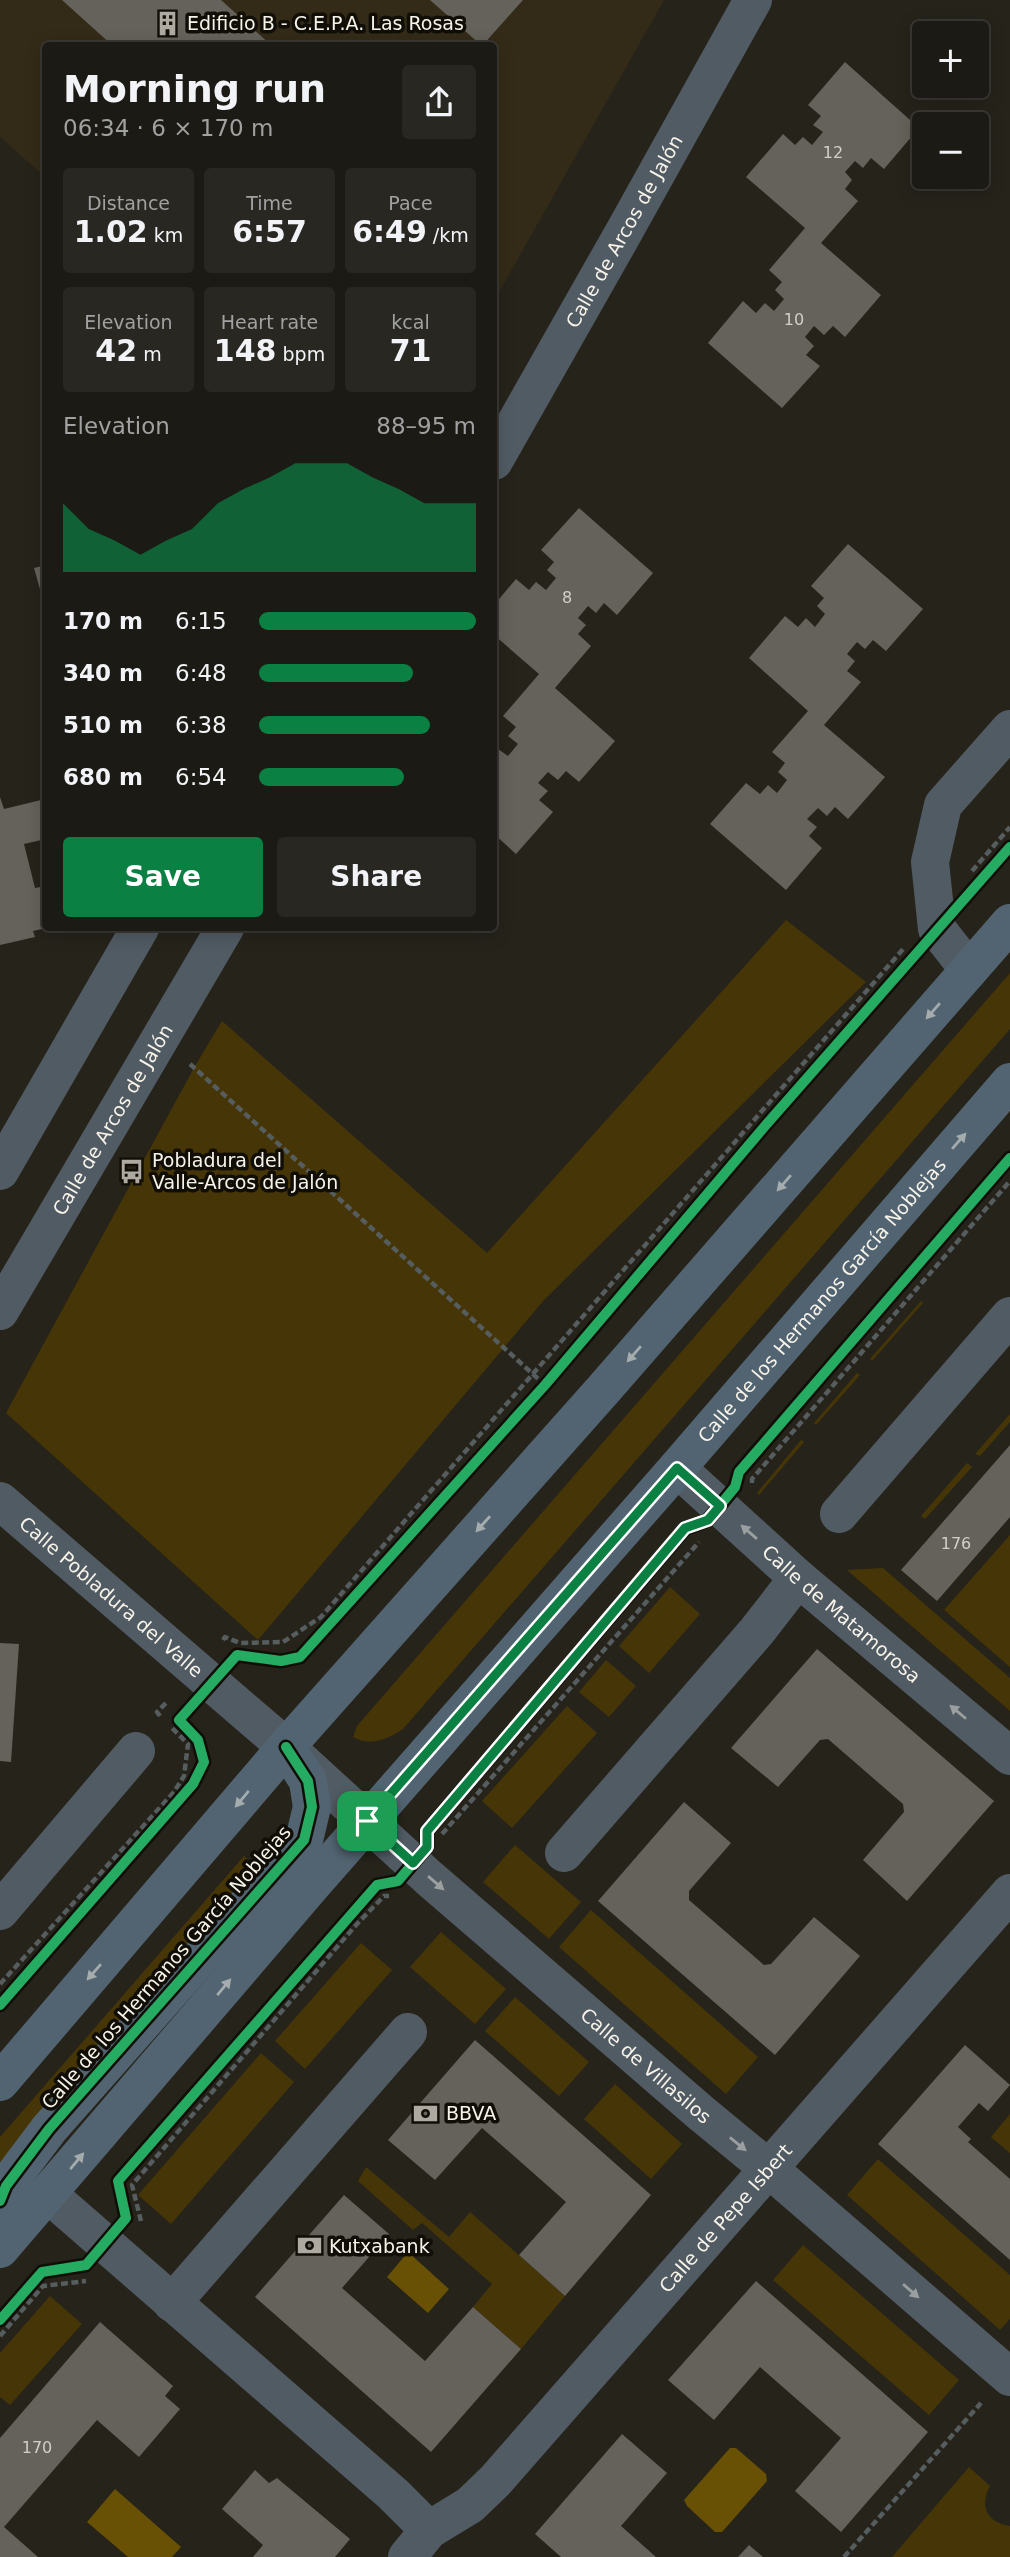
<!DOCTYPE html>
<meta charset="utf-8">
<style>
body{margin:0;font-family:"DejaVu Sans",sans-serif;background:#292722;color:#f1f3f6;height:100vh;display:flex;flex-direction:column;font-size:26px;white-space:nowrap}
*{box-sizing:border-box;margin:0}
p{font-size:23px;color:#a0a1a0}
.icon{flex:none;width:38px;height:38px;fill:none;stroke:currentColor;stroke-width:2;stroke-linecap:round;stroke-linejoin:round}
.map{position:relative;flex:1;overflow:hidden}
.details{position:absolute;left:42px;top:42px;width:455px;height:889px;display:flex;flex-direction:column;background:#1c1a14;border-radius:7px;box-shadow:0 4px 18px #0003,0 0 0 2px #3a3834}
.details>*{flex:none}
.fabs{position:absolute;left:912px;top:21px;display:grid;gap:14px}
.fabs a{display:grid;place-items:center;width:77px;height:77px;border-radius:7px;background:#1c1a14;box-shadow:0 4px 18px #0003,0 0 0 2px #3a3834;font-size:35px}
.pin{position:absolute;display:grid;place-items:center;width:60px;height:60px;color:#fff;margin:-30px;border-radius:14px;box-shadow:0 4px 10px #0006}
.round{display:grid;place-items:center;flex:none;width:74px;height:74px;border-radius:7px;background:#292722}
.summary{display:flex;align-items:center;justify-content:space-between;height:119px;padding:0 21px}
h1{font-size:38px;font-weight:600;line-height:52px}
.figures{display:grid;grid-template-columns:repeat(3,1fr);gap:10px;height:119px;padding:7px 21px}
.figures div{display:grid;align-content:center;border-radius:7px;background:#292722;text-align:center}
.figures b{font-size:30px;font-weight:600}
.figures small{font-size:19px;font-weight:400}
.figures p{font-size:19px}
.chart{height:196px;padding:14px 21px}
.chart p{display:flex;justify-content:space-between}
.chart svg{width:100%;height:126px;margin-top:7px;fill:#0b8043;opacity:.7}
.button{display:flex;gap:14px;margin-top:auto;padding:14px 21px}
.button a{flex:1;height:80px;border-radius:7px;background:#0b8043;color:#fff;font-size:28px;font-weight:600;line-height:80px;text-align:center}
.button a+a{background:#292722;color:#f1f3f6}
ul{padding:0 21px;list-style:none;font-size:23px}
li{display:grid;grid-template-columns:112px 84px 1fr;align-items:center;height:52px}
li i{height:18px;border-radius:9px;background:#0b8043}
.map>svg:first-child{display:block}
.built{fill:#332b17}
.green{fill:#463607}
.water{fill:#685004}
.building{fill:#65625b}
.lines{fill:none;stroke-linecap:round;stroke-linejoin:round}
.path{stroke:#565d5f;stroke-width:4.5;stroke-dasharray:7 3.5;stroke-linecap:butt}
.minor{stroke:#515b63;stroke-width:38}
.major{stroke:#526471;stroke-width:38}
.cycleway-casing{stroke:#110e08;stroke-width:15}
.cycleway{stroke:#26ab63;stroke-width:10}
.oneway{fill:#a4acad}
.oneway2{fill:#9c9f9f}
.route-casing{stroke:#fff;stroke-width:14}
.route{stroke:#0b8043;stroke-width:9}
.labels{text-anchor:middle;dominant-baseline:central;stroke-width:7;stroke-linejoin:round;paint-order:stroke}
.number-label{font-size:16px;fill:#d2cfc6}
.poi-label{font-size:19px;fill:#f7f3e9;stroke:#110e08;text-anchor:start}
.street-label{font-size:19px;fill:#f7f3e9;stroke:#110e08}
</style>
<div class="map">
<svg width="1010" height="2557" viewBox="0 0 1010 2557">
<rect width="100%" height="100%" fill="#26231b"/>
<!-- built -->
<path class="built" d="M0 0H664L494 301V46H46L45 177 0 137Z"/>
<!-- green -->
<path class="green" d="M786 920 866 982 544 1300 258 1640 6 1413 195 1066 222 1021 487 1253Z
M1010 973V1029L403 1729C388 1739 370 1747 353 1737L357 1726Z
M921 1301 923 1303 872 1361 870 1359Z
M857 1373 860 1375 816 1425 814 1423Z
M1010 1414V1422L980 1456 975 1454Z
M801 1440 804 1442 759 1495 757 1493Z
M967 1463 972 1467 925 1519 921 1516Z
M1010 1535V1667L944 1610Z
M883 1568 1010 1678V1711L847 1570Z
M670 1587 700 1614 649 1673 619 1646Z
M606 1660 636 1686 609 1717 579 1692Z
M567 1706 597 1733 512 1828 482 1801Z
M515 1845 581 1902 549 1939 483 1882Z
M244 1856 257 1867 0 2168V2137Z
M591 1910 758 2057 726 2094 559 1947Z
M441 1932 506 1989 475 2024 410 1967Z
M361 1943 392 1970 305 2069 275 2041Z
M515 1997 589 2062 559 2096 485 2031Z
M261 2053 294 2082 171 2224 138 2195Z
M615 2084 682 2144 651 2179 584 2119Z
M1010 2114V2153L991 2137Z
M878 2159 1010 2275V2319L1000 2330 847 2195Z
M366 2167 449 2237 470 2212 565 2296 521 2349 473 2307 492 2284 422 2223 413 2230 358 2181Z
M803 2245 959 2380 929 2415 773 2280Z
M50 2296 82 2324 10 2405 0 2397V2353Z
M969 2467 990 2486C979 2506 987 2523 1010 2526V2557H892Z"/>
<!-- water -->
<path class="water" d="M408 2252 449 2289 428 2313 387 2277Z
M730 2448H736L766 2474 767 2481 722 2532H715L687 2506 684 2500Z
M115 2489 181 2547 172 2557H128L87 2522Z"/>
<!-- building -->
<path class="building" d="M62 0H221L272 46H113Z
M430 0H523L482 46Z
M845 62 919 128 884 169 871 158 863 168 855 161 845 172 852 180 845 189 858 201 821 243 881 295 845 337 833 326 824 335 814 326 805 337 814 346 806 355 820 366 782 408 708 343 743 301 756 313 765 303 774 311 784 299 775 290 782 282 769 270 805 228 746 177 783 134 795 145 803 137 812 145 823 132 813 125 821 116 808 105Z
M579 508 653 573 617 615 604 603 596 613 588 606 578 618 586 625 578 634 591 646 555 688 615 741 579 782 566 771 558 780 548 772 538 783 548 791 539 800 553 812 516 854 494 834V754L498 749 508 756 518 744 508 736 516 727 503 716 539 674 494 635V605L516 579 529 590 536 582 546 590 556 578 547 570 554 562 541 550Z
M848 544 923 609 886 651 873 640 865 649 857 642 847 654 855 661 847 671 861 682 824 725 885 777 848 819 835 807 827 816 818 808 807 819 817 827 809 836 822 848 786 890 710 824 746 783 760 794 768 785 777 793 787 780 778 772 785 763 772 752 808 711 749 658 785 616 798 627 806 618 815 627 825 614 817 606 824 598 811 586Z
M46 565V607H45L34 568Z
M0 797 4 809 41 800 46 819V839L24 844 35 888 46 886V928L33 931 35 937 0 945Z
M1010 1445V1517L937 1601 901 1570Z
M0 1643 19 1644 11 1762 0 1761Z
M817 1649 994 1801 907 1901 863 1860 904 1812 903 1804 828 1739 820 1740 778 1787 731 1748Z
M684 1802 731 1843 689 1891V1900L764 1965 771 1964 814 1917 860 1956 775 2055 598 1901Z
M475 2040 651 2195 565 2296 519 2255 566 2202 531 2171 482 2128 435 2180 388 2140Z
M965 2045 1010 2085 988 2111 979 2103 958 2127 971 2139 968 2142 1010 2179V2260L878 2144Z
M344 2195 389 2234 342 2288 425 2361 473 2307 521 2349 431 2452 255 2297Z
M756 2281 928 2432 841 2532 795 2491 841 2438 760 2367 714 2420 668 2380Z
M100 2322 173 2386 165 2396 180 2409 139 2457 97 2420 4 2527 38 2557H0V2438Z
M622 2434 667 2473 621 2526 656 2557H561L535 2534Z
M255 2470 269 2483 277 2478 350 2539 335 2557H253L263 2545 222 2509Z
M749 2545 763 2557H738Z"/>
<g class="lines">
<!-- path -->
<path class="path" d="M972 871 1010 827
M190 1064 545 1385
M752 1483V1479L1010 1181
M223 1640 225 1637 240 1643 283 1642 321 1617 904 948
M160 1716 157 1712 168 1701
M442 1834 699 1542
M0 1984 174 1792 184 1776 188 1744 171 1727
M141 2221 132 2185 356 1925 384 1896H389
M0 2336 43 2286 86 2281
M844 2557 981 2403"/>
<!-- minor -->
<g class="minor">
<path id="s1" d="M494 461 625 230 753 0"/>
<path d="M969 970 937 929 930 862 943 805 1010 729"/>
<path d="M0 1171 140 928"/>
<path id="s2" d="M0 1311 225 928"/>
<path id="s3" d="M677 1468 798 1578 1010 1756"/>
<path id="s4" d="M0 1501 286 1747 429 1878 701 2113 768 2168 1010 2377"/>
<path d="M839 1514 1010 1316"/>
<path d="M564 1853 757 1631 798 1578"/>
<path d="M0 1911 136 1751"/>
<path d="M48 2194 393 2494 429 2530"/>
<path d="M172 2303 408 2032"/>
<path id="s5" d="M407 2557 429 2530 470 2505 495 2481 1010 1893"/>
</g>
<!-- major -->
<g class="major">
<path d="M0 2082 286 1747 603 1390 1010 923"/>
<path d="M0 2201 6 2186 49 2129 304 1840 312 1807 308 1781 286 1747"/>
<path id="s6" d="M0 2249 311 1886 677 1468 1010 1082"/>
</g>
<defs>
<path id="cycleway" d="M0 2005 193 1784 204 1762 198 1740 179 1720 237 1655 281 1661 300 1657 545 1385 765 1126 1010 847
M0 2201 6 2186 49 2129 304 1840 312 1807 308 1781 286 1747
M0 2320 42 2272 86 2265 126 2218 118 2181 377 1885 398 1881 427 1847V1831L685 1529 708 1520 735 1487 739 1472 1010 1158"/>
</defs>
<!-- cycleway casing -->
<use href="#cycleway" class="cycleway-casing"/>
<!-- cycleway -->
<use href="#cycleway" class="cycleway"/>
</g>
<!-- one-way arrows -->
<defs><path id="oneway-solid" d="M-6-.8H1V-3.2L6.5 0L1 3.2V.8H-6Z" transform="scale(1.75)"/></defs>
<g class="oneway">
<use href="#oneway-solid" transform="translate(933 1011) rotate(131)"/>
<use href="#oneway-solid" transform="translate(959 1141) rotate(-49)"/>
<use href="#oneway-solid" transform="translate(784 1183) rotate(131)"/>
<use href="#oneway-solid" transform="translate(634 1354) rotate(131)"/>
<use href="#oneway-solid" transform="translate(483 1524) rotate(132)"/>
<use href="#oneway-solid" transform="translate(242 1799) rotate(130)"/>
<use href="#oneway-solid" transform="translate(94 1972) rotate(131)"/>
<use href="#oneway-solid" transform="translate(224 1987) rotate(-50)"/>
<use href="#oneway-solid" transform="translate(77 2161) rotate(-50)"/>
</g>
<g class="oneway2">
<use href="#oneway-solid" transform="translate(749 1532) rotate(-139)"/>
<use href="#oneway-solid" transform="translate(958 1712) rotate(-140)"/>
<use href="#oneway-solid" transform="translate(436 1883) rotate(41)"/>
<use href="#oneway-solid" transform="translate(738 2144) rotate(39)"/>
<use href="#oneway-solid" transform="translate(911 2291) rotate(41)"/>
</g>
<g class="lines">
<defs>
<path id="route" d="M677 1468 720 1506 708 1520 685 1528 427 1831V1847L413 1863 367 1821Z"/>
</defs>
<!-- route casing -->
<use href="#route" class="route-casing"/>
<!-- route -->
<use href="#route" class="route"/>
</g>
<!-- icons -->
<defs>
<symbol id="building-bare" viewBox="-9 -9 18 18"><path d="M-4-6H4V6H1V3H-1V6H-4ZM-2.5-4.3h1.7v1.8h-1.7ZM.8-4.3h1.7v1.8H.8ZM-2.5-1h1.7V.8h-1.7ZM.8-1h1.7V.8H.8Z" fill="#aeaaa1" stroke="#110e08" stroke-width="2.5" paint-order="stroke"/></symbol>
<symbol id="bus-bare" viewBox="-9 -9 18 18"><path d="M-5-6H5V4H4V6H2V4H-2V6H-4V4H-5ZM-3.5-4V0h7V-4ZM-3.5 1.2v1.5H-2V1.2ZM2 1.2v1.5H3.5V1.2Z" fill="#aeaaa1" stroke="#110e08" stroke-width="2.5" paint-order="stroke"/></symbol>
<symbol id="bank-bare" viewBox="-9 -9 18 18"><path d="M-6-4H6V4H-6ZM0-2.3a2.3 2.3 0 1 0 0 4.6a2.3 2.3 0 1 0 0-4.6Z" fill="#aeaaa1" stroke="#110e08" stroke-width="2.5" paint-order="stroke"/></symbol>
</defs>
<g fill-rule="evenodd">
<use href="#building-bare" x="150" y="6" width="35" height="35"/>
<use href="#bus-bare" x="114" y="1154" width="35" height="35"/>
<use href="#bank-bare" x="408" y="2096" width="35" height="35"/>
<use href="#bank-bare" x="292" y="2228" width="35" height="35"/>
</g>
<g class="labels">
<!-- number labels -->
<g class="number-label">
<text x="833" y="152">12</text>
<text x="794" y="319">10</text>
<text x="567" y="597">8</text>
<text x="956" y="1543">176</text>
<text x="37" y="2447">170</text>
</g>
<!-- poi labels -->
<g class="poi-label">
<text x="187" y="23">Edificio B - C.E.P.A. Las Rosas</text>
<text x="152" y="1160">Pobladura del<tspan x="152" dy="22">Valle-Arcos de Jalón</tspan></text>
<text x="446" y="2113">BBVA</text>
<text x="329" y="2246">Kutxabank</text>
</g>
<!-- street labels -->
<g class="street-label">
<text stroke="none"><textPath href="#s1" startOffset="264">Calle de Arcos de Jalón</textPath></text>
<text stroke="none"><textPath href="#s2" startOffset="222">Calle de Arcos de Jalón</textPath></text>
<text stroke="none"><textPath href="#s6" startOffset="1255">Calle de los Hermanos García Noblejas</textPath></text>
<text stroke="none"><textPath href="#s4" startOffset="147">Calle Pobladura del Valle</textPath></text>
<text stroke="none"><textPath href="#s3" startOffset="220">Calle de Matamorosa</textPath></text>
<text transform="translate(166 1967) rotate(-49)">Calle de los Hermanos García Noblejas</text>
<text stroke="none"><textPath href="#s4" startOffset="858">Calle de Villasilos</textPath></text>
<text stroke="none"><textPath href="#s5" startOffset="467">Calle de Pepe Isbert</textPath></text>
</g>
</g>
</svg>
<div class="fabs">
<a>+</a>
<a>−</a>
</div>
<div class="pin" style="left:367px;top:1821px;background:#1e9e55"><svg class="icon" aria-label="arrive" viewBox="0 0 24 24"><path d="M6 21V4h12l-3 4 3 4H6"/></svg></div>
<section class="details">
<div class="summary"><div><h1>Morning run</h1><p>06:34 · 6 × 170 m</p></div><a class="round"><svg class="icon" aria-label="share" viewBox="0 0 24 24"><path d="M12 15V3M7 8l5-5 5 5M5 13v7h14v-7"/></svg></a></div>
<div class="figures">
<div><p>Distance</p><b>1.02<small> km</small></b></div>
<div><p>Time</p><b>6:57</b></div>
<div><p>Pace</p><b>6:49<small> /km</small></b></div>
</div>
<div class="figures">
<div><p>Elevation</p><b>42<small> m</small></b></div>
<div><p>Heart rate</p><b>148<small> bpm</small></b></div>
<div><p>kcal</p><b>71</b></div>
</div>
<div class="chart"><p><span>Elevation</span>88–95 m</p>
<svg viewBox="0 0 160 44" preserveAspectRatio="none"><path d="M0 44V20L10 29L20 33L30 38L40 33L50 29L60 20L70 15L80 11L90 6L100 6L110 6L120 11L130 15L140 20L150 20L160 20V44z"/></svg>
</div>
<ul>
<li><b>170 m</b>6:15<i style="width:100%"></i></li>
<li><b>340 m</b>6:48<i style="width:71%"></i></li>
<li><b>510 m</b>6:38<i style="width:79%"></i></li>
<li><b>680 m</b>6:54<i style="width:67%"></i></li>
</ul>
<div class="button"><a>Save</a><a>Share</a></div>
</section>
</div>
